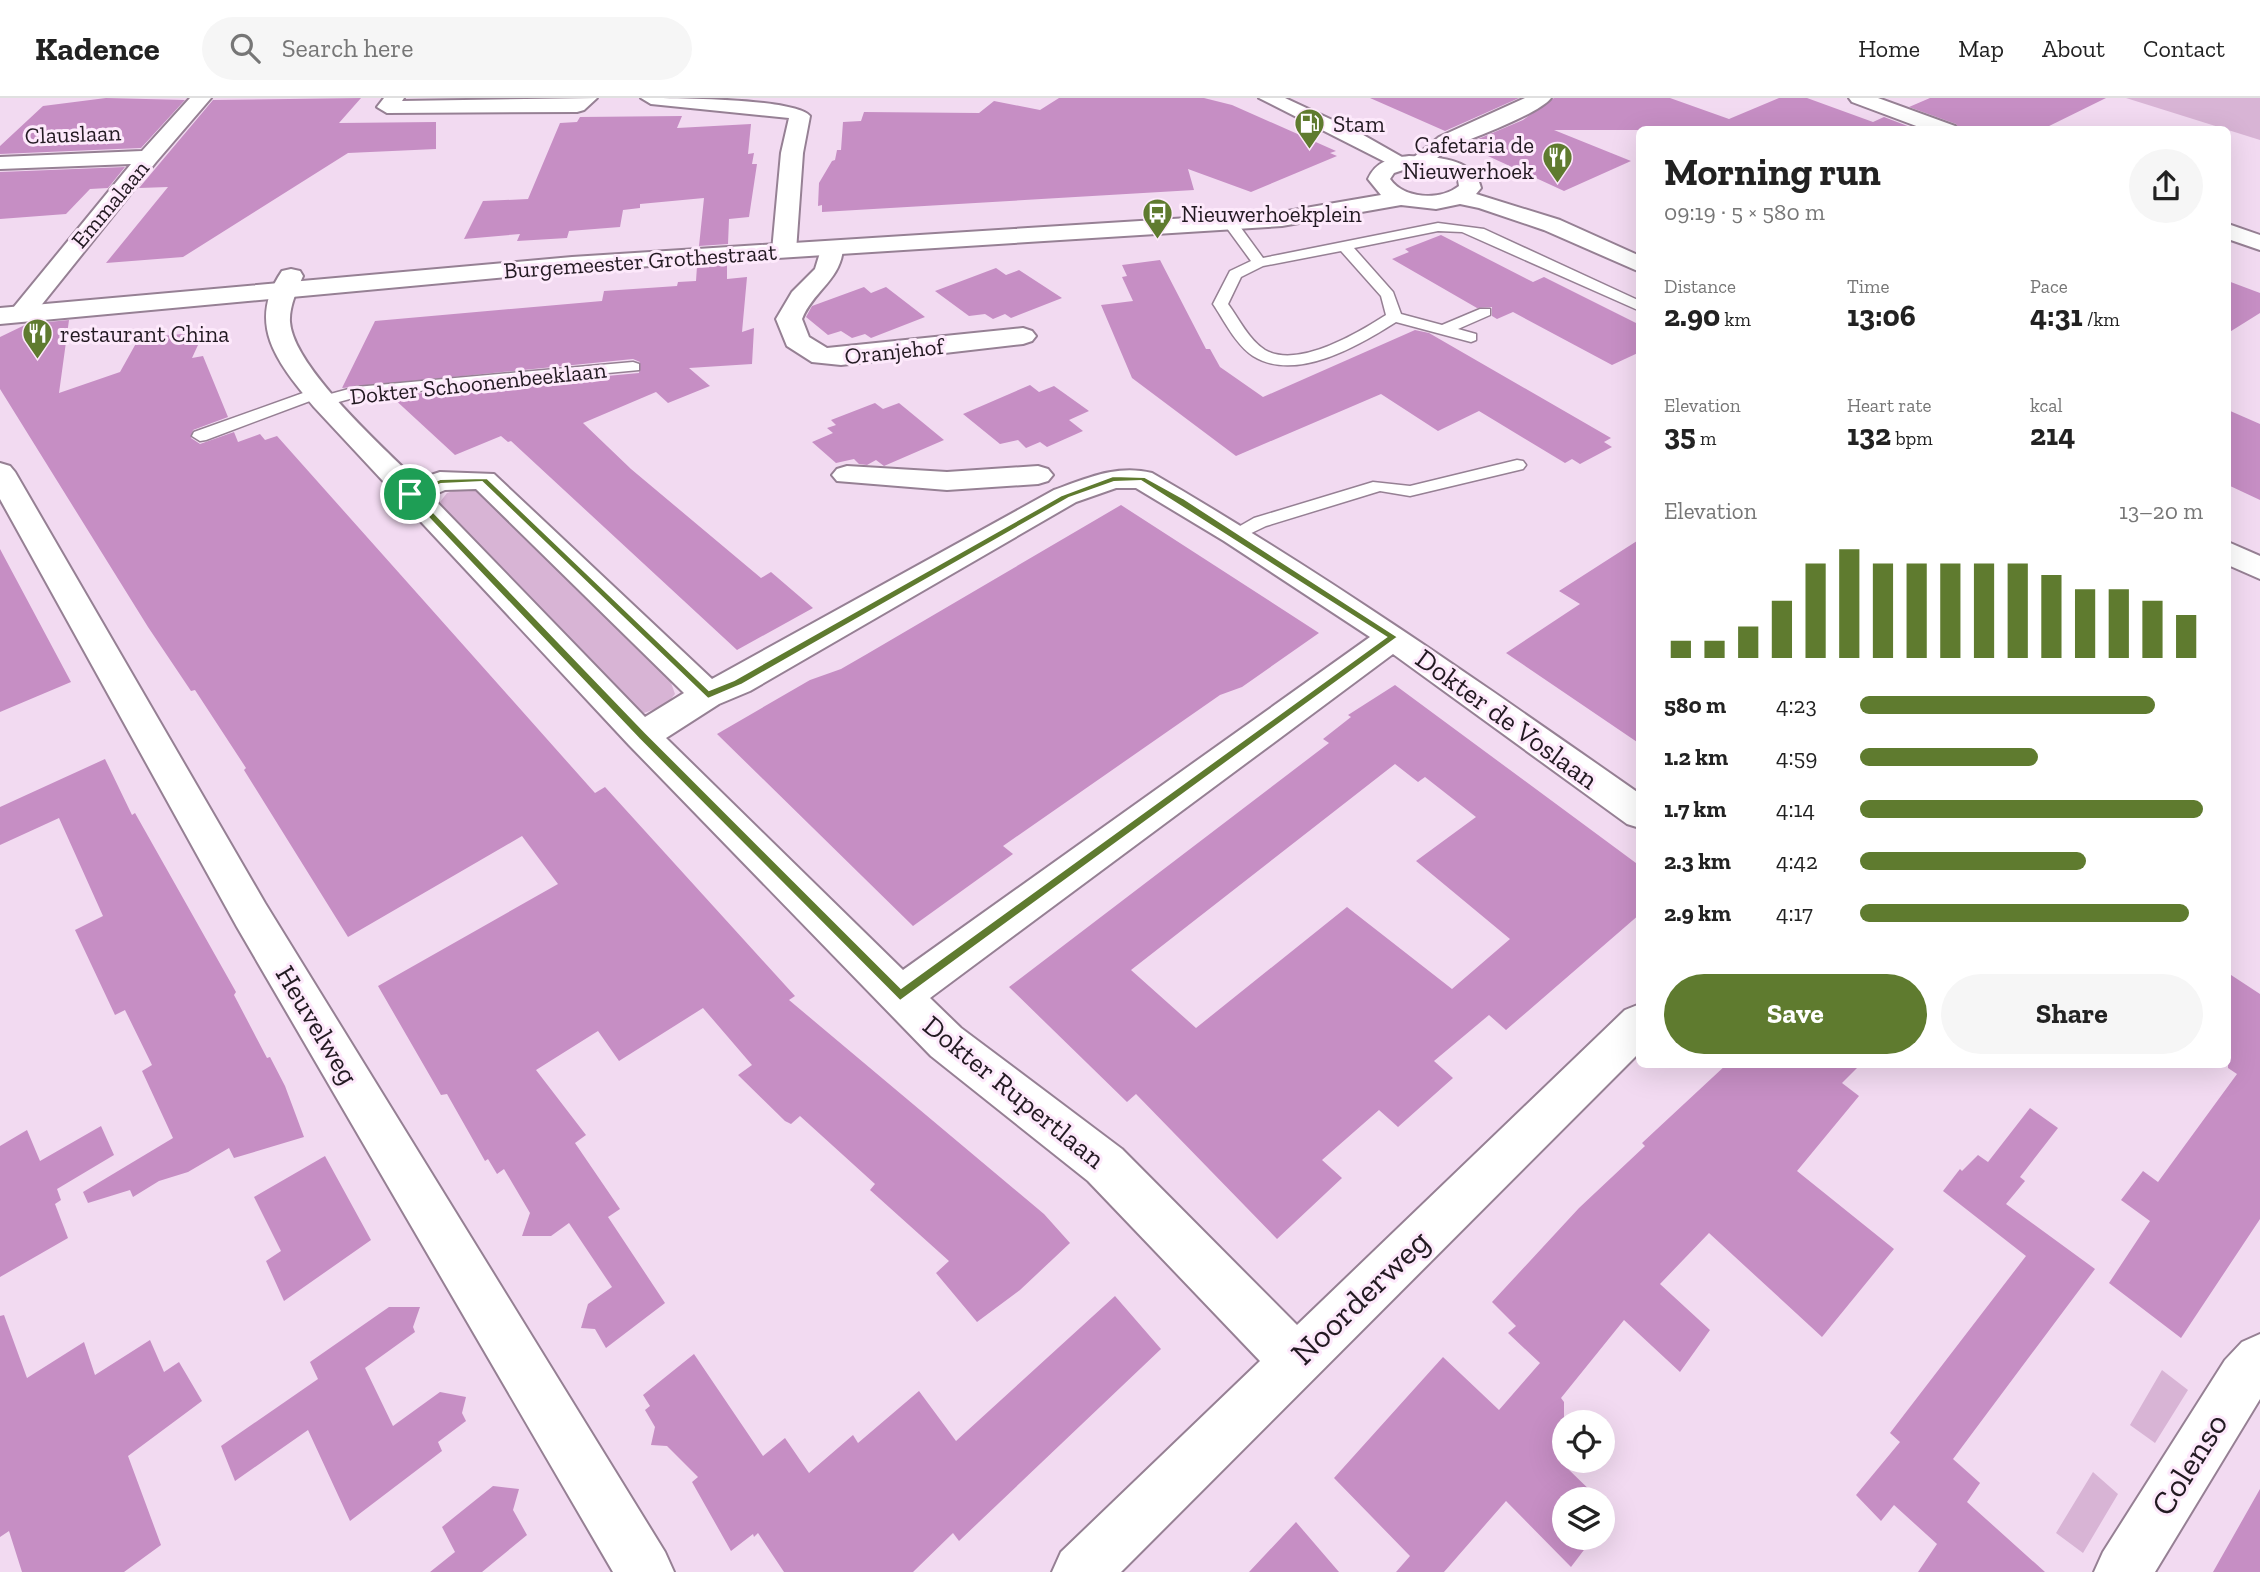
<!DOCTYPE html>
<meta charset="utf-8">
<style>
body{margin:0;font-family:"Zilla Slab",serif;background:#f6f6f6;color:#222;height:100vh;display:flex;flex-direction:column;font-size:26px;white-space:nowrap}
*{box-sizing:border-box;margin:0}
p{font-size:23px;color:#767676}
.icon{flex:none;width:38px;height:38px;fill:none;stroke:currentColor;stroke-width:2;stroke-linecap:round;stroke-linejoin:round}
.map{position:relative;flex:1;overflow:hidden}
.side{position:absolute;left:1636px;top:28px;width:595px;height:942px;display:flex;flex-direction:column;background:#fff;border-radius:10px;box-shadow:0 7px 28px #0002}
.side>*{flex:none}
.tools{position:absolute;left:1552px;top:1312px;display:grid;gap:14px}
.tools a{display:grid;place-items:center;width:63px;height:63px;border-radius:50%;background:#fff;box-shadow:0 7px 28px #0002;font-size:35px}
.pin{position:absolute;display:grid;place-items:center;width:60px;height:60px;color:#fff;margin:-30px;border:4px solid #fff;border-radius:50%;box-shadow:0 2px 7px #0007}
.round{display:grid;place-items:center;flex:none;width:74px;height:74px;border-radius:37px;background:#f6f6f6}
.head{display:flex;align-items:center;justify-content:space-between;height:119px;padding:0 28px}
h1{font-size:38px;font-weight:700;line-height:52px}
.stats{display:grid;grid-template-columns:repeat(3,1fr);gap:10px;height:119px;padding:7px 28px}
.stats div{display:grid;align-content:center}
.stats b{font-size:30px;font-weight:700}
.stats small{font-size:19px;font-weight:400}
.stats p{font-size:19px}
.chart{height:196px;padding:14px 28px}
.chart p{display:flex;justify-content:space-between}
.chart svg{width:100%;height:126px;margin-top:7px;stroke:#5f7b2f;stroke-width:6}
.primary-button{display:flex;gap:14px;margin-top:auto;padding:14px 28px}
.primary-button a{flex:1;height:80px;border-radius:42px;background:#5f7b2f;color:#fff;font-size:28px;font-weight:700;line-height:80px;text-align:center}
.primary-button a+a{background:#f6f6f6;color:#222}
ul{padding:0 28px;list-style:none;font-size:23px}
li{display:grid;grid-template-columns:112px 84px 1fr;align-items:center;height:52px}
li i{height:18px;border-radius:9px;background:#5f7b2f}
header{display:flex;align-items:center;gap:42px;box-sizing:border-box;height:98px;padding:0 35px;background:#fff;border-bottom:2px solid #e0e0e0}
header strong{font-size:33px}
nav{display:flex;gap:38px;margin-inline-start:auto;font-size:24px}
.search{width:490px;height:63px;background:#f6f6f6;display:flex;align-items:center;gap:18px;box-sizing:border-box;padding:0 24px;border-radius:38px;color:#767676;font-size:26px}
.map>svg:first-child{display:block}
.green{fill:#d8b4d5}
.building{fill:#c68ec4;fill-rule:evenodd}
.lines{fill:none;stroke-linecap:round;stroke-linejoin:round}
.service-casing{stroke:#968094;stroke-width:3}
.minor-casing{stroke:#968094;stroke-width:4}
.secondary-casing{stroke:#968094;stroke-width:4}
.service{fill:#fff;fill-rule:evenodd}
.minor{fill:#fff;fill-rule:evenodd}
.secondary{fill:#fff;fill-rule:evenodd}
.route{fill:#5f7b2f;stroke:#fff;stroke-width:2;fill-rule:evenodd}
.labels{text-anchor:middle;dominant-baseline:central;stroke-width:6;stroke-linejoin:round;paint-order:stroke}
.far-poi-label{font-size:23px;fill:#231a22;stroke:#fde9fb;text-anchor:start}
.far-street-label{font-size:23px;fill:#231a22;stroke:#fde9fb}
.street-label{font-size:28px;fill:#231a22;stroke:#fde9fb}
.near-street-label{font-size:33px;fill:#231a22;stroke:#fde9fb}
</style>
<header>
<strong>Kadence</strong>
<div class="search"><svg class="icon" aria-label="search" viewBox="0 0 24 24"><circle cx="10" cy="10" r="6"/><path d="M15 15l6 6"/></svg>Search here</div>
<nav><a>Home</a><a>Map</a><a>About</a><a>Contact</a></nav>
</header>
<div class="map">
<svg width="2260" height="1474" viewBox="0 0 2260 1474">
<rect width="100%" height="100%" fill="#f2daf1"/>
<!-- green -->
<path class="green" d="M2126 0H2260V42Z
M462 390 477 392 669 579 675 596 666 607 644 615 634 607 452 421 440 404 447 395Z
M2162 1272 2188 1292 2155 1345 2130 1327Z
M2093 1374 2118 1396 2083 1455 2056 1435Z"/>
<!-- building -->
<path class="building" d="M106 0 185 2 141 50 0 56V48L43 8Z
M361 0 339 25 436 24V51L348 55 183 159 106 165 168 89 139 90 213 2Z
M1059 0H1204L1232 7 1336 53 1330 55 1337 58 1251 94 1188 71 1194 92 822 114V107L818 108 819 85 832 63 835 62 837 52H841L843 24 861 23 864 14 979 15 994 3 1040 12Z
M1370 0H1519L1445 33Z
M1554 0H1670L1729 21 1779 0H1807L1873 24 1884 19 1918 32H1554L1631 63 1564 93 1464 47 1523 22Z
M1930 0H2106L2041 32H1960L1956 26 1909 9Z
M682 18 677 30 751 26 748 56 754 55 752 66H757L749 119 729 121 728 146 699 148 704 100 640 106V110L623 112 620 129 569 133 567 140 517 143 520 136 464 141 483 103 528 101 560 25 577 24 580 19Z
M125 69 108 90 90 91 66 116 0 121V74Z
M1441 137 1533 184 1544 179 1640 227V254L1612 267 1513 214 1497 221 1492 218V209L1477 210 1392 161 1409 154 1405 151Z
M1160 162 1206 251H1210L1220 269 1263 299 1415 232 1429 235 1611 340 1604 344 1612 349 1580 366 1572 361 1565 365 1479 313 1438 333 1381 296 1236 358 1132 280 1101 207 1133 203 1122 179 1127 178 1122 167Z
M727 166V181L747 179 742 234 754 230 752 266 689 270 710 288 668 305 656 294 583 325 631 371 761 480 771 474 813 510 737 552 511 343 508 344 501 338 455 357 391 298 639 275 640 264 633 261 342 290 375 223 602 203 604 193 677 188 678 184 696 183 697 168Z
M996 170 1006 177 1019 172 1062 200 1011 220 1005 216 993 221 985 216 969 218 935 193Z
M2228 183 2260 195V215L2228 235Z
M864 189 871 195 886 189 925 219 871 240 865 236 852 240 841 233 828 237 806 219 812 208Z
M69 222 59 295 120 274 139 240 204 234 192 260 203 258 228 319 193 332 191 340 200 346 234 334 238 344 260 336 265 342 277 338 595 695 605 689 795 898 789 902 1044 1116 1070 1145 1020 1192 977 1224 936 1175 949 1163 870 1092 875 1086 800 1018 791 1026 785 1023 738 977 752 967 703 910 619 963 598 933 536 972 586 1037 575 1045 620 1111 608 1119 665 1205 606 1250 595 1231 581 1230 588 1206 612 1189 569 1125 551 1138H522L530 1115 504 1071 497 1076 488 1061 485 1063 447 996 441 997 378 888 558 786 522 738 348 839 244 672 246 670 195 592 191 593 148 529 0 291V239L27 226Z
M1030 287 1039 294 1054 288 1089 313 1069 322 1083 333 1047 349 1040 344 1026 350 1018 342 1000 346 963 316Z
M875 305 883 311 899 305 944 342 884 368 876 362 867 367 859 366 854 361 836 365 812 344 833 335 827 330 836 327 831 322Z
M2228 312 2260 326V402L2228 387Z
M1121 407 1319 535 1242 589 1220 597 1003 748 1013 756 913 828 717 636 810 582 841 571 867 556Z
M1640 441V646L1506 555 1580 506 1559 493Z
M0 451 71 584 0 614Z
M1395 587 1640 768V816L1506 932 1489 917 1434 963 1453 980 1398 1029 1379 1012 1322 1062 1342 1080 1277 1141 1136 996 1127 1004 1009 889 1329 645 1323 641 1351 619 1348 617ZM1395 666 1418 684 1425 679 1476 719 1416 763 1510 841 1452 891 1347 809 1196 930 1131 872Z
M105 661 132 717 135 715 236 894 234 897 267 960 270 959 285 988 304 1039 234 1060 229 1050 188 1074 159 1083 133 1099 130 1092 88 1105 83 1094 173 1040 142 973 152 967 125 912 115 917 75 832 103 818 59 720 0 747V709Z
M2228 875 2260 896V1121L2181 1240 2109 1185 2150 1123 2121 1102 2143 1073 2158 1084 2237 976 2228 970Z
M1727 966H1861L1842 985 1859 998 1797 1073 1894 1151 1822 1239 1709 1135 1660 1186 1710 1232 1680 1274 1624 1222 1561 1300 1564 1304V1367L1600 1402H1564V1440H1593L1571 1469 1506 1403 1444 1474H1396L1410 1458 1334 1380 1443 1259 1499 1312 1540 1265 1508 1235 1516 1228 1492 1204 1579 1110 1645 1048 1642 1045Z
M2030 1010 2058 1030 2020 1079 2025 1083 2006 1106 2095 1171 1953 1361 1980 1385 1967 1404 2045 1474H1918L1937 1446 1894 1407 1881 1423 1856 1397 1900 1344 1890 1335 2026 1158 1943 1093 1960 1071 1962 1073 1978 1057 1988 1064Z
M101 1028 114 1057 57 1091 61 1102 55 1106 68 1140 0 1179V1048L27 1032 40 1063Z
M325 1058 371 1142 284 1203 266 1163 281 1153 254 1099Z
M1115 1198 1161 1251 959 1443 953 1435 913 1474H784L758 1435 754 1439 753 1436 731 1453 692 1384 698 1379 667 1348 651 1347 655 1329 645 1312 650 1308 643 1297 694 1256 763 1358 785 1340 809 1375 853 1337 858 1345 919 1293 956 1343Z
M389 1209H420L413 1229 415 1234 365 1270 393 1328 440 1294 466 1299 462 1315 466 1323 438 1344 442 1353 350 1423 308 1332 235 1383 221 1348 318 1281 310 1264Z
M4 1217 27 1280 84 1244 95 1277 150 1242 164 1274 179 1264 202 1303 128 1358 161 1447 124 1474H22L9 1433 0 1439V1218Z
M493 1388 519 1391 513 1412 527 1437 482 1474H430L455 1454 442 1429Z
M2260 1391V1474H2213Z
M1296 1424 1339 1474H1249Z"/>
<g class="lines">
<defs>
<path id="service" d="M1223 119H1233L1263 160 1438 125 1484 131 1640 203V213L1462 134 1438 133 1354 150 1393 194 1401 216 1442 227 1480 211H1490V217L1458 231 1476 236V242L1471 244 1396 224C1360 247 1296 285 1253 258 1236 247 1224 222 1213 206L1230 173 1251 163 1221 122ZM1341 153 1381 198 1386 217C1358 235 1298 271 1265 252 1249 242 1239 221 1228 206L1241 179 1263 168Z
M633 264 639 266V272L357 299 324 308 318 306V300L206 342 200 343 192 338 194 334 317 290 323 292V298L356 289Z
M1517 362 1523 363 1526 367 1523 371 1410 398 1380 393 1266 428 1241 440H1229L1226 436 1254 420 1373 384 1410 388Z"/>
<path id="minor" d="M190 0H211L156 64 31 220H13L9 215 13 210 131 66 0 71V59L142 53Z
M384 0H404L402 3 597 0 584 12 577 14 387 15 377 9Z
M641 0C672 0 794 0 810 18L803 55 796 153 792 158H776L772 153 781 55 789 20 651 6Z
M1259 0H1285L1358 34 1409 63 1439 39 1525 0H1551C1540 15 1476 39 1456 47 1442 52 1434 67 1419 70L1409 66 1399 71Z
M1849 0H1878L1955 28 1958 32H1927L1852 4Z
M2228 126 2260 137V152L2228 141Z
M831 143 839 145 843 150C841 182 813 193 802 221L809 239 827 250 1023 230 1032 233 1036 238 1032 243 1023 246 841 267 812 264 787 248 776 221 792 194 815 171 823 145Z
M291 171 300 173 303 178C297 192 289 209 290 224 293 269 384 350 416 382L440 374 494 376 712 581 1054 392C1087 380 1118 366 1152 375 1321 473 1480 584 1640 696V730L1627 726 1393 556 930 900 961 930 1122 1051 1297 1227 1625 912 1640 906V954L1121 1474H1052L1061 1454 1260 1263 1088 1083 931 958 629 647 314 309C279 266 245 227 282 173ZM1116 390H1136L1224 443 1370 539 903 872 666 640 719 606 750 593 1076 404ZM476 391 684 595 645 619 431 398 445 392Z
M0 365 10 368 15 374 265 805 665 1454 674 1474H613L237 829 0 401Z
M847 368 947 374 1038 368 1048 371 1053 377 1048 383 1038 386 947 392 837 383 832 377 837 371Z
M2260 1236V1301L2155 1474H2094L2103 1454 2225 1262 2242 1244Z"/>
<path id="secondary" d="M1409 58C1435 59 1474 59 1481 90L1476 96 1560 122 1640 158V174L1544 132 1479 110 1460 106 1436 111 1401 107 1282 128 572 173 0 226V210L572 159 1282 114 1381 97 1368 81C1376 63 1391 60 1409 58ZM1409 70 1437 72 1458 82 1459 88C1440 103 1404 101 1390 81L1394 75Z
M2228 444 2260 458V481L2228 467Z"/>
</defs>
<!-- service casing -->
<use href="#service" class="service-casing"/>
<!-- minor casing -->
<use href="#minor" class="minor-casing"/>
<!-- secondary casing -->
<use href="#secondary" class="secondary-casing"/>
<!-- service -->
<use href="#service" class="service"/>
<!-- minor -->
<use href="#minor" class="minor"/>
<!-- secondary -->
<use href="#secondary" class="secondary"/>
</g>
<!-- route -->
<path class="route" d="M1113 378 1145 379 1183 400 1398 539 900 903 639 641 406 396 440 381 487 380 709 592 734 582 1062 397ZM1141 383 1386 539 901 890 646 635 416 396 441 386 482 384 708 601 741 587 1069 400 1114 384Z"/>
<!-- icons -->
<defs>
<symbol id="fuel-pin" viewBox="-11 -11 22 30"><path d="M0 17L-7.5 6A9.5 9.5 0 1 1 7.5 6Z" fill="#5f7b2f" stroke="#fde9fb"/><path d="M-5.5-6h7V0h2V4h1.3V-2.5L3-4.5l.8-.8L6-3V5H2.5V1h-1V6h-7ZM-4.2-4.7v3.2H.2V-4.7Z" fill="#fff"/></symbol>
<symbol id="restaurant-pin" viewBox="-11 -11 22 30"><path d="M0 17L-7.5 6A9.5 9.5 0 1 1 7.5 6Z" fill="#5f7b2f" stroke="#fde9fb"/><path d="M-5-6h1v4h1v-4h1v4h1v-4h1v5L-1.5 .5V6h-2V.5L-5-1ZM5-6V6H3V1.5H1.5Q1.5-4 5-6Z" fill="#fff"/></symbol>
<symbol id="bus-pin" viewBox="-11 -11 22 30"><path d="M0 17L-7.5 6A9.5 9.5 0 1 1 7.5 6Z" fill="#5f7b2f" stroke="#fde9fb"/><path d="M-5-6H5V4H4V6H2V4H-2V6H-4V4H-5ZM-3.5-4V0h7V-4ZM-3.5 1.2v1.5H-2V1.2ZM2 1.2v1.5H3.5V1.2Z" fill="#fff"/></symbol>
</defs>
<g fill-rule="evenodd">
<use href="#fuel-pin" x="1292" y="8" width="35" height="47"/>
<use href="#restaurant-pin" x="1540" y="42" width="35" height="47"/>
<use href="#bus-pin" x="1140" y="98" width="35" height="47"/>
<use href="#restaurant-pin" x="20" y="218" width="35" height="47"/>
</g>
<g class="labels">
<!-- far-poi labels -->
<g class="far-poi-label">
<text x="1333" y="26">Stam</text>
<text x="1534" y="47" text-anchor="end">Cafetaria de<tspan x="1534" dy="26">Nieuwerhoek</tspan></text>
<text x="1181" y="116">Nieuwerhoekplein</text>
<text x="60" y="236">restaurant China</text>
</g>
<!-- far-street labels -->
<g class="far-street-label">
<text transform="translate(73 36) rotate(-2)">Clauslaan</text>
<text transform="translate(110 106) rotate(-50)">Emmalaan</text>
<text transform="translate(640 163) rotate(-4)">Burgemeester Grothestraat</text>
<text transform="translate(894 253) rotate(-6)">Oranjehof</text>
<text transform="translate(478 285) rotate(-6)">Dokter Schoonenbeeklaan</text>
</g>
<!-- street labels -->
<g class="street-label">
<text transform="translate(1507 621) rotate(36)">Dokter de Voslaan</text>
<text transform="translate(317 927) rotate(59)">Heuvelweg</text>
<text transform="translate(1014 994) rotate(39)">Dokter Rupertlaan</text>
</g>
<!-- near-street labels -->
<g class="near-street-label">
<text transform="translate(1360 1199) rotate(-44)">Noorderweg</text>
<text transform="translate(2189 1366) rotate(-58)">Colenso</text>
</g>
</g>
</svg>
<div class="tools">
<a><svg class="icon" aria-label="locate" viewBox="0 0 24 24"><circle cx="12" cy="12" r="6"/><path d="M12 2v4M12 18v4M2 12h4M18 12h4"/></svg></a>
<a><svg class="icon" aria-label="layers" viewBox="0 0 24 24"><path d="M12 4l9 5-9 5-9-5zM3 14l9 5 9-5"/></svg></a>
</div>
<div class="pin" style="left:410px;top:396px;background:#1e9e55"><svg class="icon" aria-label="arrive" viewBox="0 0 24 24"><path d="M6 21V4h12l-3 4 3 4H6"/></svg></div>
<section class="side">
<div class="head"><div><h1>Morning run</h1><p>09:19 · 5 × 580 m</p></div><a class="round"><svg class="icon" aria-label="share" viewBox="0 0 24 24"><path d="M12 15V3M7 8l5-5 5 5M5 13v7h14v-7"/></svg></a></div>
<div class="stats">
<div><p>Distance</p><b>2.90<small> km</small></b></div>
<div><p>Time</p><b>13:06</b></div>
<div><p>Pace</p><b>4:31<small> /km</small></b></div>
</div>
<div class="stats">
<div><p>Elevation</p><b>35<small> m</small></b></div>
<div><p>Heart rate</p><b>132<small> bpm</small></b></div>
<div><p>kcal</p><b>214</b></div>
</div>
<div class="chart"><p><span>Elevation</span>13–20 m</p>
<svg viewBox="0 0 160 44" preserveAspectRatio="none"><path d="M5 44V38M15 44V38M25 44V33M35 44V24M45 44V11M55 44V6M65 44V11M75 44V11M85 44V11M95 44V11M105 44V11M115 44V15M125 44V20M135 44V20M145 44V24M155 44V29"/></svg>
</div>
<ul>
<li><b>580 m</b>4:23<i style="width:86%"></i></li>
<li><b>1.2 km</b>4:59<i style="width:52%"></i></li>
<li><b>1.7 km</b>4:14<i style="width:100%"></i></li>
<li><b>2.3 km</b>4:42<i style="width:66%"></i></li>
<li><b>2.9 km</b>4:17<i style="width:96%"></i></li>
</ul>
<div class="primary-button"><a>Save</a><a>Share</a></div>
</section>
</div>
